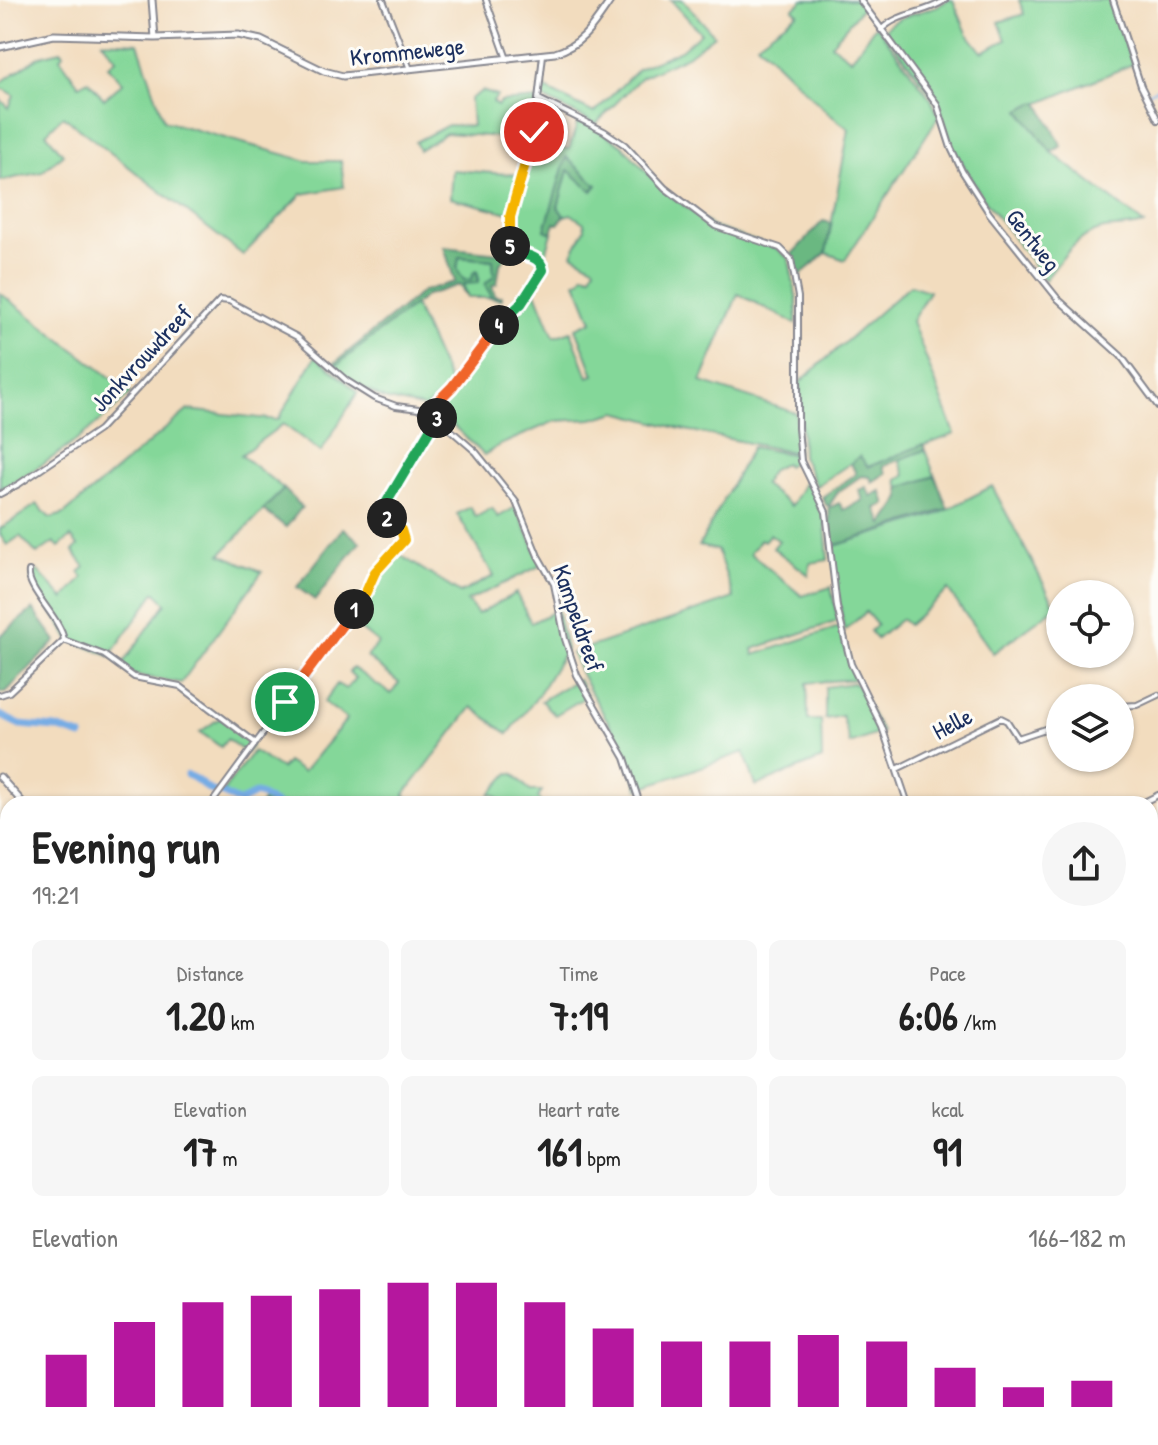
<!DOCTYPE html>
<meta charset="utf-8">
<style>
body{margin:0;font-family:"Patrick Hand",sans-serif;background:#f6f6f6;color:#222;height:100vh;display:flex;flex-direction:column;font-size:30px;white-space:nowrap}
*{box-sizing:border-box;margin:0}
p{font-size:26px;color:#767676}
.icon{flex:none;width:44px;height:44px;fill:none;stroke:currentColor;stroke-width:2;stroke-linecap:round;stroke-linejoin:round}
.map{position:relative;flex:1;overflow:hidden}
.details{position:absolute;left:0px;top:796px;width:1158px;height:650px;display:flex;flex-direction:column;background:#fff;border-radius:24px 24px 0 0;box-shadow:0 2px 6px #0004}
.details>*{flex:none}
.buttons{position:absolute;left:1046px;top:580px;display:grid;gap:16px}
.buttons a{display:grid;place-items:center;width:88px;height:88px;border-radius:50%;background:#fff;box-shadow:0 2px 6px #0004;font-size:40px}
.pin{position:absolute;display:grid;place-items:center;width:68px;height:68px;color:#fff;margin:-34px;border:4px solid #fff;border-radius:50%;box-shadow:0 2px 8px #0007}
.km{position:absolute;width:40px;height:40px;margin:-20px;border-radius:50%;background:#222;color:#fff;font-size:22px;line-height:40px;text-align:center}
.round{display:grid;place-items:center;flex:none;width:84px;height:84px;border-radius:42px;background:#f6f6f6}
.overview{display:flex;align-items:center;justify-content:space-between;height:136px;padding:0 32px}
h1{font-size:44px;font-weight:700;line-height:60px}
.figures{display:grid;grid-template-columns:repeat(3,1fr);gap:12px;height:136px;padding:8px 32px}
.figures div{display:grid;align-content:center;border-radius:12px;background:#f6f6f6;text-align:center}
.figures b{font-size:40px;font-weight:700}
.figures small{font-size:22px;font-weight:400}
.figures p{font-size:22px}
.chart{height:224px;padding:16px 32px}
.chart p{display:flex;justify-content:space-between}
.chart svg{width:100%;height:144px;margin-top:8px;stroke:#b5179e;stroke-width:6}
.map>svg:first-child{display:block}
.green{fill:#84d799;stroke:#50837c;stroke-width:2}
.forest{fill:#6bb881;stroke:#437470;stroke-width:2}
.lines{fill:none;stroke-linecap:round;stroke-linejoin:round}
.stream{stroke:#76ace4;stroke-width:2}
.river{stroke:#76ace4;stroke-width:7}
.minor-casing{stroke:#86868e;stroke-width:8}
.tertiary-casing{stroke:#86868e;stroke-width:9}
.trunk-casing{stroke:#86868e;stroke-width:12}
.minor{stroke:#fff;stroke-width:4}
.tertiary{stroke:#fff;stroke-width:5}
.trunk{stroke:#fff;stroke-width:8}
.split-1-casing{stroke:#fff;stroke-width:16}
.split-2-casing{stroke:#fff;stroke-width:16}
.split-3-casing{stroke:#fff;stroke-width:16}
.split-4-casing{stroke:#fff;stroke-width:16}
.split-5-casing{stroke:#fff;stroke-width:16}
.split-6-casing{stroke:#fff;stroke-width:16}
.split-1{stroke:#f0652b;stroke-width:10}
.split-2{stroke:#f5b400;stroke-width:10}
.split-3{stroke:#22a559;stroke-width:10}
.split-4{stroke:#f0652b;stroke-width:10}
.split-5{stroke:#22a559;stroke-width:10}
.split-6{stroke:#f5b400;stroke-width:10}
.labels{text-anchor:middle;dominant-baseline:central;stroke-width:6;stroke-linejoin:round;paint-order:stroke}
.street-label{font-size:24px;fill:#1b2f5e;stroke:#fdfcf7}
</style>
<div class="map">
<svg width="1158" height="1445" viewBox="0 0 1158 1445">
<rect width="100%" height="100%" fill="#fdfcf7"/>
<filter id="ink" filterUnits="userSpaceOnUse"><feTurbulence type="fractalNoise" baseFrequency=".0125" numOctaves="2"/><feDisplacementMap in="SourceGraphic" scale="16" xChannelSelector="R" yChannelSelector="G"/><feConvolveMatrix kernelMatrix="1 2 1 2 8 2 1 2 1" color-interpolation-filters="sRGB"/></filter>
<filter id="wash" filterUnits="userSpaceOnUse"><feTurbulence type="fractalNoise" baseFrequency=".006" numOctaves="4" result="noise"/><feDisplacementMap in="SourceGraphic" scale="32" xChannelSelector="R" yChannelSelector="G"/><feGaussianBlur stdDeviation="1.8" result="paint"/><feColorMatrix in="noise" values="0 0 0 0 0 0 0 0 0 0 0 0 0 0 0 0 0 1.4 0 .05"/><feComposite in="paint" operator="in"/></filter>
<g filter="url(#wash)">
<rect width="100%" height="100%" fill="#f2dcbe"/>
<!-- green -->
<path class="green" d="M671 0H683L714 35 687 56 641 77 596 124 541 97 542 87 594 113 639 68 681 50 701 33Z
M803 0H857L862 8 831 44 851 59 876 25 931 99 939 116 845 260 826 253 849 129 828 113 757 43 798 13 793 9Z
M948 0H953L967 33 982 52 1006 40 999 22 1024 14 1019 0H1108L1133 64 1021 111 1051 152 1144 224C1130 228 1127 227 1114 228 1080 229 1064 256 1045 280L980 194 952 146 939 104 884 31C896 12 930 14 948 0Z
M102 41 138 43 164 121 307 161H341L344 187 302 194 243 255 63 116 46 133 63 154 42 172 0 181V99L9 108 14 95 4 89 0 90V83L40 56 61 51 63 54 60 58 79 85 88 80 104 99 123 83 108 66 116 59Z
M482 91 497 96 493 102 497 106 501 102 537 99 532 137 529 139 446 133 419 150 415 142 448 125 472 126 470 99Z
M578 121 596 128 622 145 662 189 713 227 776 248 789 259 797 301 796 324 738 294 701 382 796 413 797 453 681 429 617 412 592 419 555 421 500 445 484 455 438 411 439 406 453 392 499 331 521 309 535 290 554 337 571 331 588 377 594 375 576 328 592 321 576 282 580 281 584 274 591 276 595 267 572 254 585 229 584 223 571 214 564 216 558 207 568 169 592 190 567 158 545 230 552 233 545 257 532 250 515 248 512 246 511 222 534 143 569 149Z
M452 170 520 175 509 213 450 198Z
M459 257 493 260 494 276 487 289 490 290 492 298H468L462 283 479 279 477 271 471 280H464L457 270Z
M910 285 929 291 912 321 955 434 868 467 860 457 816 486 802 456 800 382Z
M0 293 131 393C92 431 49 464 0 489Z
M414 304 451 386 426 408 384 399 356 385 334 367Z
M316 356 358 392 321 452 283 424 241 455 284 489 221 554 262 572 181 683 134 675 121 666 166 603 155 592 110 656 70 640 31 580V575L37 570 64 599 83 578 79 572 85 567 73 551 78 546 71 537 59 547 54 542 37 554 20 536 7 545 0 535V529L37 504 50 518 64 514 188 410 278 420Z
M752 447 796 455 795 461 787 466 785 463 772 470 763 484 791 506 807 478 824 511 828 560 810 563 809 575 773 548 779 541 770 534 764 541 761 539 750 553 802 596 831 587 838 621 753 649 754 655 839 627 854 679 807 683 808 720H821L822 759 756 786 744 752 638 789C627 740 589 700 572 653L734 598 717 550 699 546Z
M925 450 935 476 900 488 897 479 905 475 899 459Z
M992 486 1056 607 993 653 948 590 908 625 901 619 877 639 870 631 877 625 866 612 844 631 831 547 939 514Z
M470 507 476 517 492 508 498 517 516 507 542 565 467 601 478 614 516 593 531 623 557 610 566 649 537 697 508 734 472 707 404 795 415 804H261L266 798 255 794 245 800 235 798 232 801 221 794 253 751 281 769 287 762 303 772 347 719 324 702 337 684 346 689 355 678 349 672 353 668 391 694 399 683 367 657 378 643 349 620 372 590 377 574 397 553 460 593 494 576 457 514Z
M578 679 587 696 555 715 541 701Z
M853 683 857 685 882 732 850 744 842 716 825 719V687Z
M220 718 251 742 252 746 246 753 227 739 221 747 200 732Z
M509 773 514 774 530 791H542L538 797 541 804H505L495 795 490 794Z
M8 918V1042L0 1055V923Z
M1158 1026V1114L1150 1125V1036Z
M1158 1423V1436L1152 1445H1057L1062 1438H1150V1432Z
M861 1438H965L961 1445H856Z"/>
<!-- forest -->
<path class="forest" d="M1033 103H1039L1062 146 1051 152 1020 110Z
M566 157 597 185 592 191 568 170 558 207 564 216 558 224 555 223 552 233 545 230Z
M823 221 831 223 826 253 799 276 792 254Z
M444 247 508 254 500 264 497 284 492 285 495 296H502V299L492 298 485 284 494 276 493 260 459 257 457 269 464 280 471 279 474 272 477 271 478 283 463 284 468 298 459 285 427 295 334 367 332 365 423 291 455 282Z
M922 445H925V450L883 466 886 473 872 482 870 477 861 476 838 492 829 506 826 505 822 497 856 474 851 463 860 456 868 467Z
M935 476 948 509 831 547 829 508 839 503 844 510 863 500 859 490 866 487 871 496 881 491 886 504 876 508 883 524 901 498 900 488Z
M284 489 302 507 286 527 263 510Z
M343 528 360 542 315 600 297 587Z
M33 609 56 641 6 692 0 693V636Z
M453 1438H576L592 1445H458Z"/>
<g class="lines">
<!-- stream -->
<path class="stream" d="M1148 93 1158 88
M1150 1166 1158 1171"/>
<!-- river -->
<path class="river" d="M0 715 20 725 56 728 81 736
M187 775C199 778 203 789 215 792
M221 793 240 802 256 793 276 804
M1150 1174 1158 1178"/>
</g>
</g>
<g filter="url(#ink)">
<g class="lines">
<defs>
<path id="minor" d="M383 0 410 69
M486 0 507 59
M860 0 937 104 951 148 962 171 989 213 1058 299 1121 356 1158 406
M1113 0 1141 86 1158 120
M881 30C898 12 926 14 945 0
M543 55 534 135 509 222 512 251C524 256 540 254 543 270L521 304 493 332 452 387 437 402 434 409 438 419 476 452 516 502 538 556 554 584 565 639 577 675 625 758 640 804
M539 99 604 131 625 145 665 188 715 226 780 248 791 259 798 297V428L801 461 826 512 837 607 851 664 882 727 908 804
M0 494 19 484 99 430 220 300 229 301 297 337 347 381 374 398 396 406 434 411
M29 571C26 589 60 617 64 640
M0 695 9 692 64 640 104 655 134 677 180 686 256 743
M1120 706 1137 705 1158 695
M897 769 1001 718 1007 721 1018 738 1060 724
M211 804 358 604 375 572 403 542V532L385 515 384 507 438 419
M1140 804 1158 795
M1150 830 1154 835H1158
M0 833 8 828
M0 1124 8 1121
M1150 1169 1158 1174
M0 1186 8 1184
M0 1209 8 1242
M0 1382 8 1380
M209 1438 212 1445
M1006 1438 1018 1445"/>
<path id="tertiary" d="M152 0 155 38
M0 47 54 35 155 38 238 35 261 40 324 71 343 76 555 53C583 45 595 23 611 0
M0 777 24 804"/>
<path id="trunk" d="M0 1248 8 1281
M0 1282 8 1316
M38 1438 39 1445
M46 1438 48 1445"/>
</defs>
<!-- minor casing -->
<use href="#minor" class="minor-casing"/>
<!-- tertiary casing -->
<use href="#tertiary" class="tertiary-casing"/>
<!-- trunk casing -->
<use href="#trunk" class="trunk-casing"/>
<!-- minor -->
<use href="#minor" class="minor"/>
<!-- tertiary -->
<use href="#tertiary" class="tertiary"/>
<!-- trunk -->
<use href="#trunk" class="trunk"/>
</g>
</g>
<g class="lines" filter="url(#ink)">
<defs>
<path id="split-1" d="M285 702 354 609"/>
<path id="split-2" d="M354 609 366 592 375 572 404 540 401 530 387 518"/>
<path id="split-3" d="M387 518 383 510 385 505 437 418"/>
<path id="split-4" d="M437 418 434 409 437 402 452 387 499 325"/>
<path id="split-5" d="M499 325 521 304 543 270C541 256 526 255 514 253L510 246"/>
<path id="split-6" d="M510 246V217L534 132"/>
</defs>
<!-- split-1 casing -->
<use href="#split-1" class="split-1-casing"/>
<!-- split-2 casing -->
<use href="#split-2" class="split-2-casing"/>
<!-- split-3 casing -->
<use href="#split-3" class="split-3-casing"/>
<!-- split-4 casing -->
<use href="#split-4" class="split-4-casing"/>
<!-- split-5 casing -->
<use href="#split-5" class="split-5-casing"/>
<!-- split-6 casing -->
<use href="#split-6" class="split-6-casing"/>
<!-- split-1 -->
<use href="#split-1" class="split-1"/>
<!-- split-2 -->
<use href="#split-2" class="split-2"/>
<!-- split-3 -->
<use href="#split-3" class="split-3"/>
<!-- split-4 -->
<use href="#split-4" class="split-4"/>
<!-- split-5 -->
<use href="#split-5" class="split-5"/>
<!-- split-6 -->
<use href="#split-6" class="split-6"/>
</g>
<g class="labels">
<!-- street labels -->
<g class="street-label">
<text transform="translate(407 51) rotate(-6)">Krommewege</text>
<text transform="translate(1034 240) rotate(52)">Gentweg</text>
<text transform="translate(141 358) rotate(-47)">Jonkvrouwdreef</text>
<text transform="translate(579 618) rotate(71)">Kampeldreef</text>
<text transform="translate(952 723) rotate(-28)">Helle</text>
</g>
</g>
</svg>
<div class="buttons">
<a><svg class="icon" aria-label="locate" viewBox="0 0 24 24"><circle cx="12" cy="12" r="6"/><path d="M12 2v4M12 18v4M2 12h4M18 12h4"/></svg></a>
<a><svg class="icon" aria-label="layers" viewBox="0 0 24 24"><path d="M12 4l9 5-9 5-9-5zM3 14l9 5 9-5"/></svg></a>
</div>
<div class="pin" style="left:285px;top:702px;background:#1e9e55"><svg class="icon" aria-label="arrive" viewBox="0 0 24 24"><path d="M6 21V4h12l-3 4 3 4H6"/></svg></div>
<div class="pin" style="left:534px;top:132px;background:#d93025"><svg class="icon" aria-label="check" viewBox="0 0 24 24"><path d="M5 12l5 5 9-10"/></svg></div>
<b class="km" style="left:354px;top:609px">1</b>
<b class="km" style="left:387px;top:518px">2</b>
<b class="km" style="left:437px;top:418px">3</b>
<b class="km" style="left:499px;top:325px">4</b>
<b class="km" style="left:510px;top:246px">5</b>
<section class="details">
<div class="overview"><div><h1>Evening run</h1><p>19:21</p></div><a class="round"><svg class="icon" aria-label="share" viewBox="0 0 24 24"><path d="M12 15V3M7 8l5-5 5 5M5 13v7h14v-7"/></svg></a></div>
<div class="figures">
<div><p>Distance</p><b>1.20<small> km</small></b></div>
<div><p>Time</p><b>7:19</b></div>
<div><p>Pace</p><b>6:06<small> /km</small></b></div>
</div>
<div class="figures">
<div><p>Elevation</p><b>17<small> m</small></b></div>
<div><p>Heart rate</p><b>161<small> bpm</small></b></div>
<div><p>kcal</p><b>91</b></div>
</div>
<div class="chart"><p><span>Elevation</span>166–182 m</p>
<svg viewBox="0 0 160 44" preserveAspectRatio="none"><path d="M5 44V28M15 44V18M25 44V12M35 44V10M45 44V8M55 44V6M65 44V6M75 44V12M85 44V20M95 44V24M105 44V24M115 44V22M125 44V24M135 44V32M145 44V38M155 44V36"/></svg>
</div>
</section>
</div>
